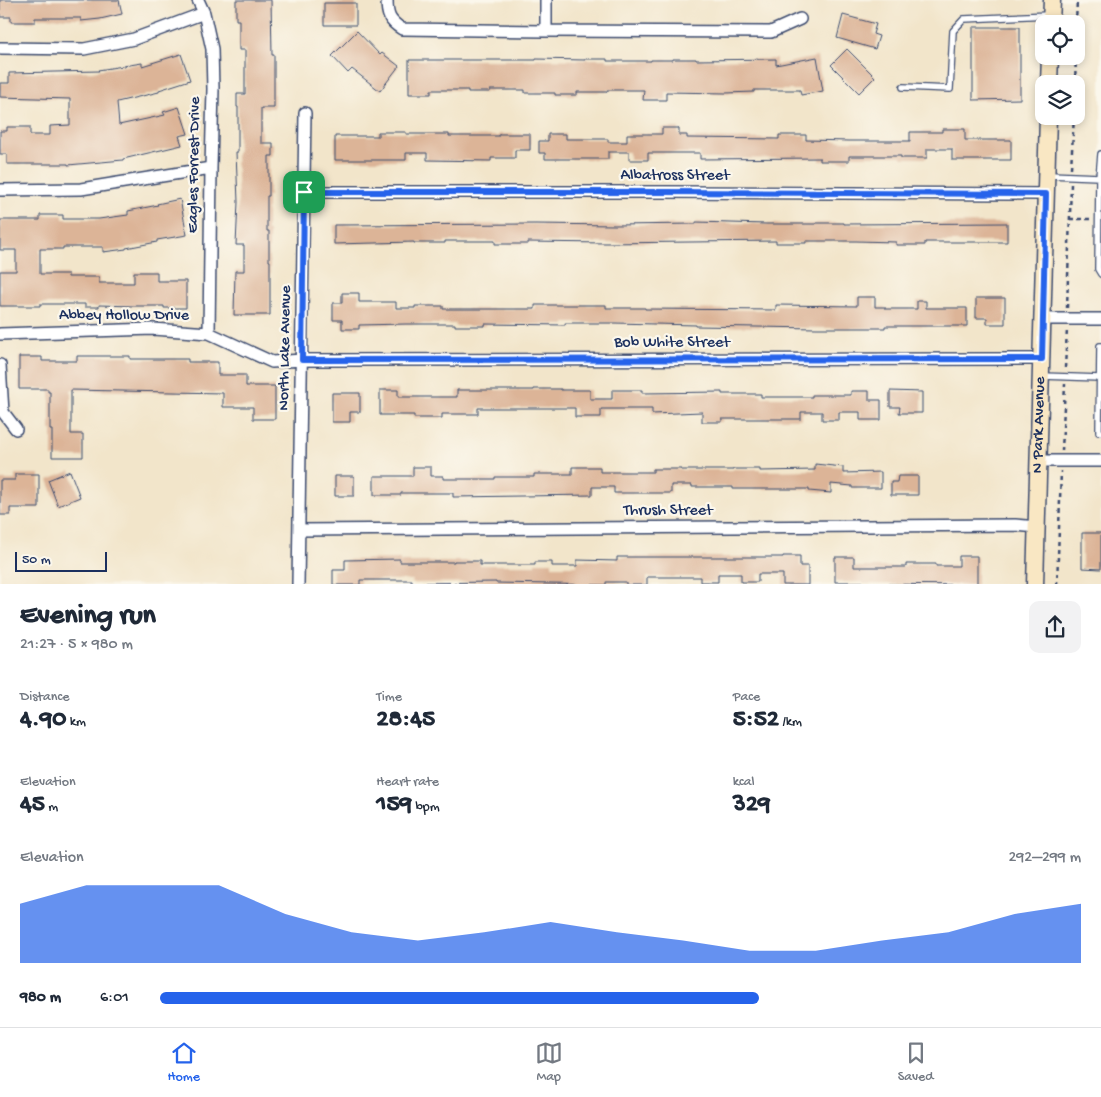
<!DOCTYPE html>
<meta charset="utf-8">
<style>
body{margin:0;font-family:"Gochi Hand",sans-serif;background:#f2f2f3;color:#1f2937;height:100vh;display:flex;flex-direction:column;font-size:19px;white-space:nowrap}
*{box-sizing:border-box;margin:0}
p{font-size:16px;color:#747a83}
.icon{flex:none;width:28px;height:28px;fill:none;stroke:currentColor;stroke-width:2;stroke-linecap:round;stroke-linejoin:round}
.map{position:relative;height:584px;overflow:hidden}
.details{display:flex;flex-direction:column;background:#fff;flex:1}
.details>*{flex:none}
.fabs{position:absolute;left:1035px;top:15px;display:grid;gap:10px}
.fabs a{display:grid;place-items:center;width:50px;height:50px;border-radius:10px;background:#fff;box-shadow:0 2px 8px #0003;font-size:25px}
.scale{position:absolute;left:15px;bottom:12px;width:92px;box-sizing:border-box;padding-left:5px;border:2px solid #1b2f5e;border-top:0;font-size:14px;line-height:18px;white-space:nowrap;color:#1b2f5e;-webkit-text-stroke:4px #fbf7ec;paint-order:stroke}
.pin{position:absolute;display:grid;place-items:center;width:42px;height:42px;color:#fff;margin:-21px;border-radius:10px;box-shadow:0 2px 8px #0006}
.round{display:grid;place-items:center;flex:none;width:52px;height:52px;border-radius:10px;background:#f2f2f3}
.head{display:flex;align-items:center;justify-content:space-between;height:85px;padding:0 20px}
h1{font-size:28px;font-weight:800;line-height:38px}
.metrics{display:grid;grid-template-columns:repeat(3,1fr);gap:8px;height:85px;padding:5px 20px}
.metrics div{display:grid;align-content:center}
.metrics b{font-size:25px;font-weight:800}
.metrics small{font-size:14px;font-weight:400}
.metrics p{font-size:14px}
.chart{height:140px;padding:10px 20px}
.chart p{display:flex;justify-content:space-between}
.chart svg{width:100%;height:90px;margin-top:5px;fill:#2563eb;opacity:.7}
ul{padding:0 20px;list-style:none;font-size:16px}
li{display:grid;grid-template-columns:80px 60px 1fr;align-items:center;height:38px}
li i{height:12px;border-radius:6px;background:#2563eb}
.tab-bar{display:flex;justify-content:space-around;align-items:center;height:70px;border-top:1px solid #e0e1e3;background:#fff;font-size:14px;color:#747a83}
.tab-bar a{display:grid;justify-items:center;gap:2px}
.tab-bar .selected{color:#2563eb}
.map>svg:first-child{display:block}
.building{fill:#dcb497}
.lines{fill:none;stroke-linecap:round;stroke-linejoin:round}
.service-casing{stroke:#3b4a6e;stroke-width:8}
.minor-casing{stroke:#3b4a6e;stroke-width:14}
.secondary-casing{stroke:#3b4a6e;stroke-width:19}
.path{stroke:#3b4a6e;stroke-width:2.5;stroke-dasharray:4 4;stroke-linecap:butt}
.service{stroke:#fff;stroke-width:5.5}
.minor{stroke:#fff;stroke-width:11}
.secondary{stroke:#f9e7c3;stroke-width:16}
.route-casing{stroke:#fff;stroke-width:10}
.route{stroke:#2563eb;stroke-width:6}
.labels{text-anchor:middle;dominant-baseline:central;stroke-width:4.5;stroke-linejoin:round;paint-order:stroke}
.street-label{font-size:16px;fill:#1b2f5e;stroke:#fbf7ec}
</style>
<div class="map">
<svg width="1101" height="585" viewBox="0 0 1101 585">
<rect width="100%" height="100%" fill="#fbf7ec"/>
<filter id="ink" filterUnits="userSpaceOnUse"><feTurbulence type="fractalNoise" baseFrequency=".02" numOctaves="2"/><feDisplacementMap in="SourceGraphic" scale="10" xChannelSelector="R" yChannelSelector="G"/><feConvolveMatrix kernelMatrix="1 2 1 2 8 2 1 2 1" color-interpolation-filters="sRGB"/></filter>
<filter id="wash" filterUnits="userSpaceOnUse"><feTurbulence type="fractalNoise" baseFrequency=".0096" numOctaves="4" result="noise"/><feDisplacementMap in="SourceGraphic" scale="20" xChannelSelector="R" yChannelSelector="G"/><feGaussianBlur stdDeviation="1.12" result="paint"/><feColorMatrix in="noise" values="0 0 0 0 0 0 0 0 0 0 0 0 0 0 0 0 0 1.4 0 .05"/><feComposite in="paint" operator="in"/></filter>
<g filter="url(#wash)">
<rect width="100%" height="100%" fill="#f2e5ca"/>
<g id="blocks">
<!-- building -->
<path class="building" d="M0 0H119L122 14 100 19 81 21V18H35V22H11V17H0Z
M236 0H271L272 55H274V108H261V143H273V156H269V196H267V231H269V261H270V315H234L235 271H244V245H236L238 202 236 152H238V107H237V94H245V50H239V20H236Z
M324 3H356V25H324Z
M843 15 876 24 873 34 879 36 875 49 837 38Z
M973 27H1020V99L973 100Z
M357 31 380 55 382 53 399 66 380 91 352 69 348 73 332 56Z
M847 49 875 77 859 93 831 65Z
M181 54 190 80 159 90V92L117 102 119 125 165 115 163 112 179 107 188 134 179 136 182 145 123 159V160L68 165V164H7V154H0V131H7V127H30V135H50V126L70 125V99L0 97V83H9V73L99 71 98 70 142 63V66Z
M817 57 823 91 801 95 800 90H754V92L726 93 666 92V100H643L644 90H607V92H577V95H555V93H525V90H490V92H468V90H431V94H409V60H536V59L585 60V59H607V61H651V60H673V59H696V60L776 59V65Z
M662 128H679V135H687V138L779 139V135H806V140L849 141H910V132H942V129H965V140H1011V160H952V149H927V158H901V156H849V161H820V158L700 159V153H648V160H629V152H608V159H545V153H539V141H548V134H566V139H608V142H627V134H662Z
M378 132H406V134H449V136H499V134H530V150H515V158H491V161L427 160V153H406V160H335V136H378Z
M180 199 187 235 157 240V242L126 248V249L103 252V247H63V249H40V274H68V277H99V283H134V272H157V281H186V308H164V306H134L99 305V307H85V304H40V306H0V271H16V250H0V220H40V215H63V219H99L128 215V211L158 205 157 204Z
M696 222 766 224H816V223H844V224L1007 223V242H925V245H896V242L856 241H806V243H776V241L606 243 528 242V244H495V241H445V243H414V242L334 244V225L536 224 615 225 696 224Z
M342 293H359V302H396V308H415V306H443V309H535V305H606V308H645V309L776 310V305L857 306V297H875V307H885V309H917V301H926V308H967V326H885V328H817L696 326V325L615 323H565V325L485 324V326H455V324H406L359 325V329H342V320H333V303H342Z
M976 298H1005V324H987V318H976Z
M77 356H130V359H188V362H218V375H246V386H275V419H253V407H223V393L71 390V434H83V457H52V430H50V392H48V389H19V357H42V361H77Z
M534 389H561V390H590V399H612V390H642V393L722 392V394H761V397H812V395H851V391H869V400H881V420H860V412H839V420H822V412H801V419H722V422H702V412L652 414V409H601V417H575V408H478V414H442V418H414V415H380V390H398V397H457V390H534Z
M890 391 922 392V413H899L900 407H890Z
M332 393H360V412H350V422H332Z
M815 464 843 467V473L881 472V488H852V486L831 484V493L809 491V489H733V487H692V485H671V493H614V487H592V495L453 497V493H401V495H374V476H413V467H431V476H443V479H495V477H534V474H572V467H600V472H653V469H681V470H733V469H760V471L815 470Z
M70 471 80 497 58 506 48 480Z
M15 474H39V508H10V515H0V480H15Z
M335 476H354V496H335Z
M898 476H918V495H891V482H897Z
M1082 533H1101V569L1082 568Z
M783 556H800V566H808V585H783V574H758V582H741V574H718V582H700V577H647V585H626V582H606V585L496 583V582L412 583V580H360V585H333V570H345V560L400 559V562H454V561H480V565H535V562H552V566H577V560L617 561V557H783Z
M959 556H977V585L863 584V582H835V557H854V567H906V564H936V566H959Z"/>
</g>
</g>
<g filter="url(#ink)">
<use href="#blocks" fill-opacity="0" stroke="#3b4a6e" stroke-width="1"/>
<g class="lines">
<defs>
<path id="service" d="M903 87 950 89 953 31 964 19 1049 15
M1101 154 1099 177 1098 269 1101 274
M1049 175 1099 177
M1101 346H1100L1099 432H1101
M1042 376 1100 378"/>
<path id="minor" d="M198 0 204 13 212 49 213 89 211 168 209 333
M387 0C387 15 389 21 402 29L546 31 771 32 800 19
M546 0V31
M0 48 84 49 134 39 204 13
M0 190 81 189 211 168
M304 192H663L1046 194
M1043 319H1101
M0 334 153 329 209 333 272 362 302 360 1042 359
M0 365 3 412 16 429
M1039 461H1101
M299 530 1015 525 1037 527
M298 585 305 113"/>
<g id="secondary">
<path d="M1051 24 1052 0"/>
<path d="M1049 84 1050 56"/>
<path id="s1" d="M1035 585 1048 116"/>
</g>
</defs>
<!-- service casing -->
<use href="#service" class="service-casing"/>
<!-- minor casing -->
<use href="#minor" class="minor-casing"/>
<!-- secondary casing -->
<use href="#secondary" class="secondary-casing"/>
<!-- path -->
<path class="path" d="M1076 24 1077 0
M1075 84 1076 56
M1071 168 1074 116
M1070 219H1091
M1067 308 1071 184
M1065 368 1067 329
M1062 451 1065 384
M1057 585 1061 471"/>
<!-- service -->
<use href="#service" class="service"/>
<!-- minor -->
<use href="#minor" class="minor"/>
<!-- secondary -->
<use href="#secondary" class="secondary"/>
</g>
</g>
<g class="lines" filter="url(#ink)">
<defs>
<path id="route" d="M304 192H663L1046 194 1042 359 302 360Z"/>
</defs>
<!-- route casing -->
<use href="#route" class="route-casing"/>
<!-- route -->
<use href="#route" class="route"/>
</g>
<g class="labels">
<!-- street labels -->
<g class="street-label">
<text transform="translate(195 165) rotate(-89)">Eagles Forrest Drive</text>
<text x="675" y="176">Albatross Street</text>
<text x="124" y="316">Abbey Hollow Drive</text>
<text x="672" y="343">Bob White Street</text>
<text transform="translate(286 348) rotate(-89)">North Lake Avenue</text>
<text stroke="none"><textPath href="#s1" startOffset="160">N Park Avenue</textPath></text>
<text x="668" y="511">Thrush Street</text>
</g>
</g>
</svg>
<div class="fabs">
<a><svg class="icon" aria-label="locate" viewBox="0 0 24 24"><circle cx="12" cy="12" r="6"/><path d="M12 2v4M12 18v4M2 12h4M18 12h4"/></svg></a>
<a><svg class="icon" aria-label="layers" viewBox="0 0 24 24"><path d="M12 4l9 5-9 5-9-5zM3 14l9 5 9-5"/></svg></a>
</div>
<div class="scale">50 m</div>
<div class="pin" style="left:304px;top:192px;background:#1e9e55"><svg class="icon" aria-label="arrive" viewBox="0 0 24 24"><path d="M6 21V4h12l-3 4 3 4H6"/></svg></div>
</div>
<section class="details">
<div class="head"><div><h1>Evening run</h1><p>21:27 · 5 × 980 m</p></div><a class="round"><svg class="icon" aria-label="share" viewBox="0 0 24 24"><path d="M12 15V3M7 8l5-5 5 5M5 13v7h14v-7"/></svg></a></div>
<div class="metrics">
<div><p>Distance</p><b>4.90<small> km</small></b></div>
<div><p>Time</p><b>28:45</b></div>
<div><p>Pace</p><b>5:52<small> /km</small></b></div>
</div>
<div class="metrics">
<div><p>Elevation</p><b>45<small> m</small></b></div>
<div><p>Heart rate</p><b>159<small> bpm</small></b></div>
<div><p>kcal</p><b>329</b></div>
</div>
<div class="chart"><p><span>Elevation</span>292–299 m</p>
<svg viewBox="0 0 160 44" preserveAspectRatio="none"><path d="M0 44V15L10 6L20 6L30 6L40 20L50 29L60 33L70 29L80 24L90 29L100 33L110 38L120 38L130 33L140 29L150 20L160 15V44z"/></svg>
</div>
<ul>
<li><b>980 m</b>6:01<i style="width:65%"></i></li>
</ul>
</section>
<nav class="tab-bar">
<a class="selected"><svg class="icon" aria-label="home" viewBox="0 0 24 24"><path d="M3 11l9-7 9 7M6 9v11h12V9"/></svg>Home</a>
<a><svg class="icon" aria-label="map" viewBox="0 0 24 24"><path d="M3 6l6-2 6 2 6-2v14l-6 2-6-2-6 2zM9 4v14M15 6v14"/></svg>Map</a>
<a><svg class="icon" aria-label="saved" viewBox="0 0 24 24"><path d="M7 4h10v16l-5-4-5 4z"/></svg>Saved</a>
</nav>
